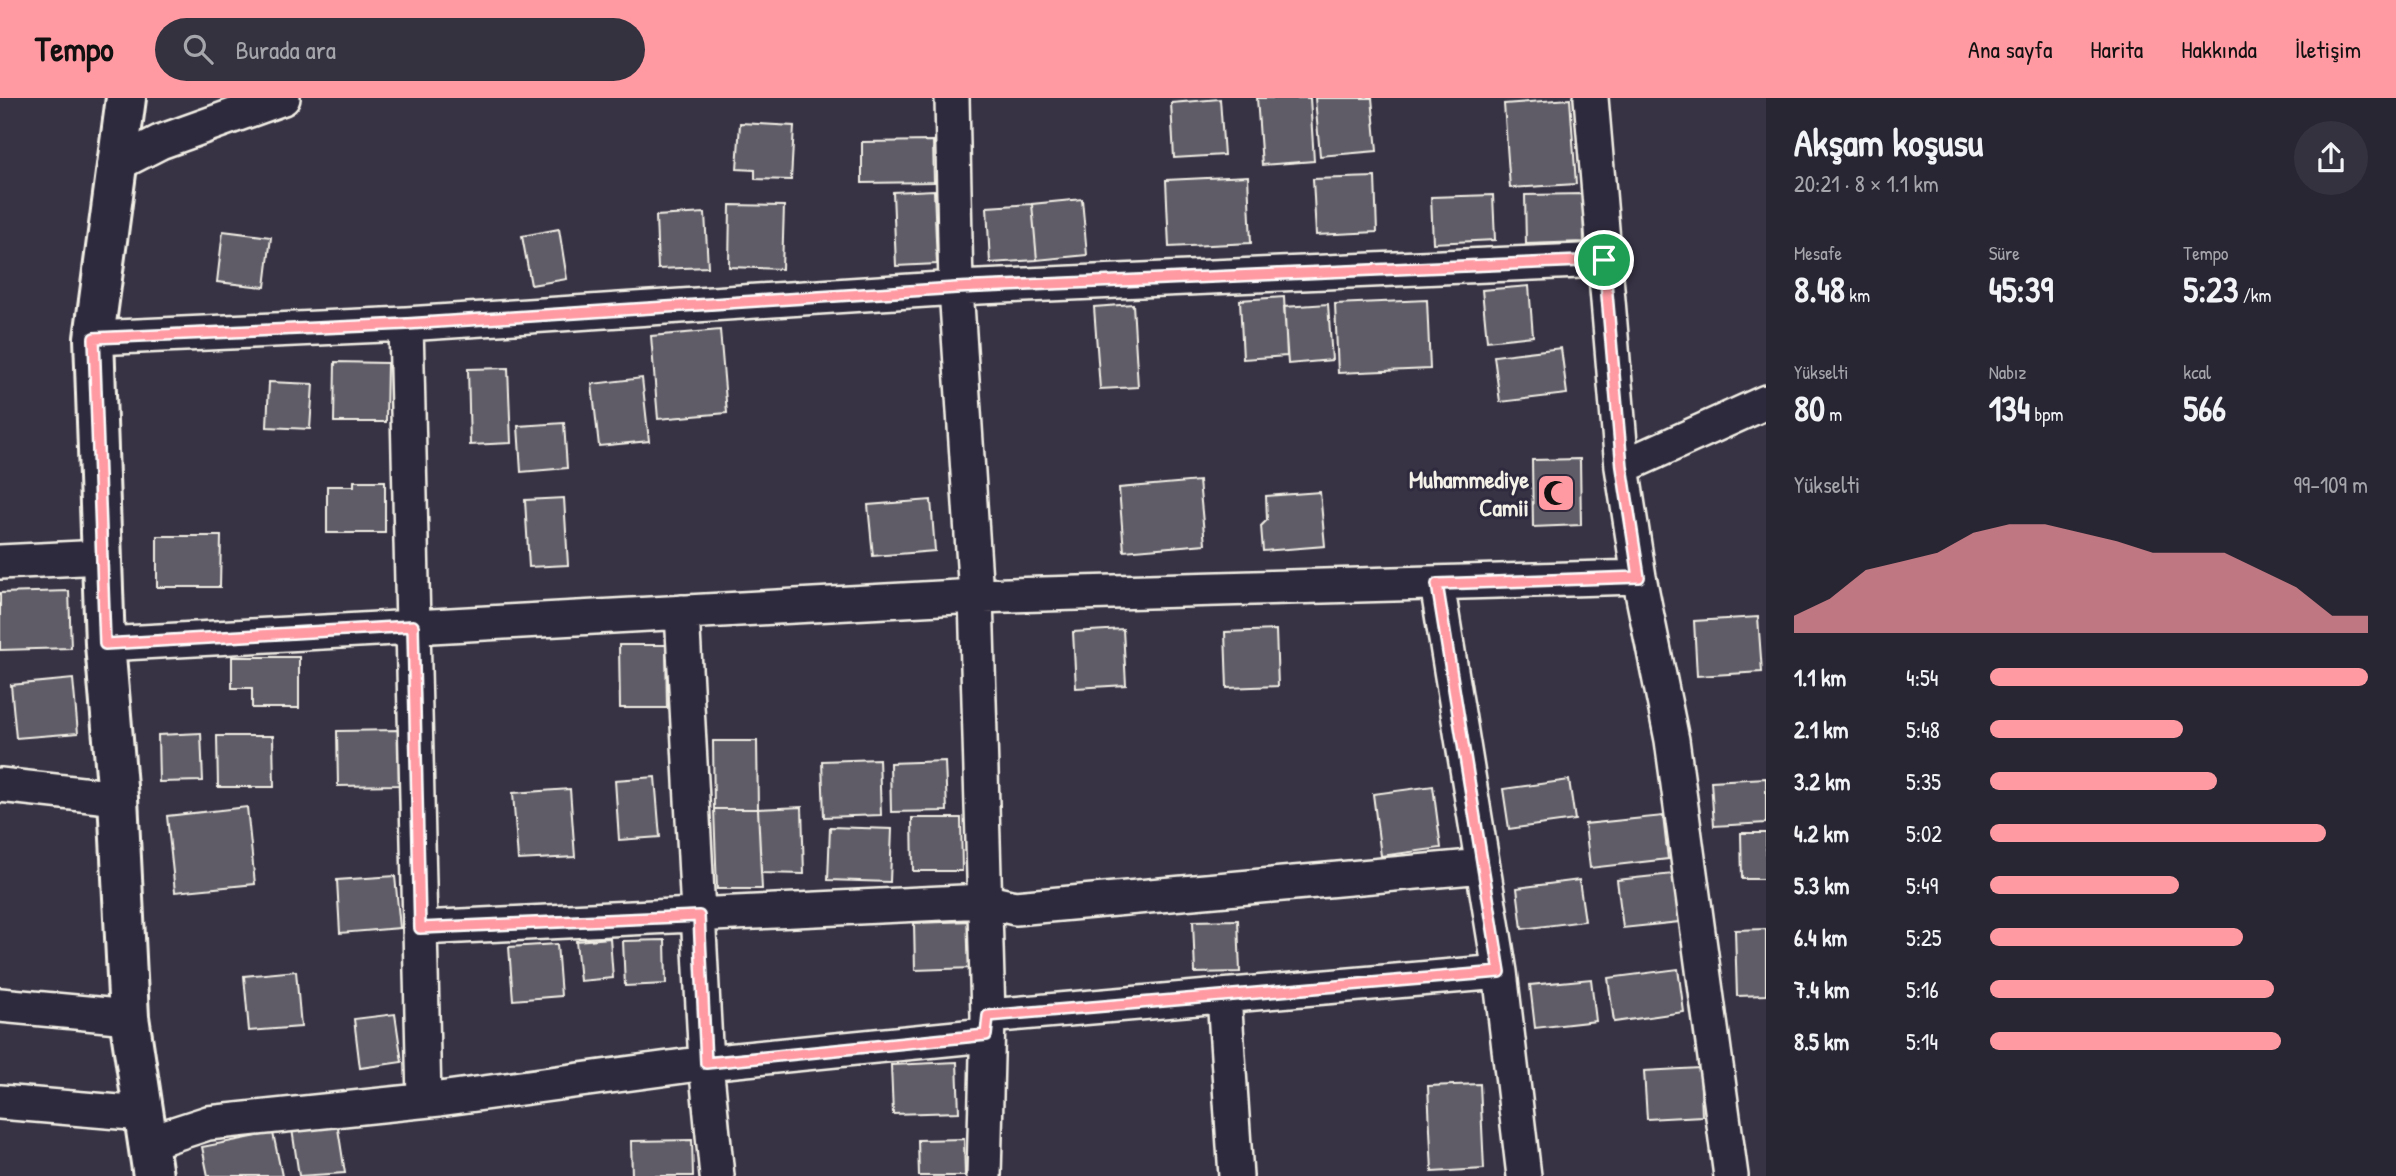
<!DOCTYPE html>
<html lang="tr">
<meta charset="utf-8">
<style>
body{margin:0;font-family:"Patrick Hand",sans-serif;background:#35323f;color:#f1f3f6;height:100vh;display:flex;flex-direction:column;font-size:26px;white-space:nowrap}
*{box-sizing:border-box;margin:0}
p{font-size:23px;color:#a5a5ac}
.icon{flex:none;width:38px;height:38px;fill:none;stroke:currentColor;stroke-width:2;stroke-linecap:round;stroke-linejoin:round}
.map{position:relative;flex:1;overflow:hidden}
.sheet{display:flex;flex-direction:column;background:#292633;width:630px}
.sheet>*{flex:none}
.pin{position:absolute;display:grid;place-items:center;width:60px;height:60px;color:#fff;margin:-30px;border:4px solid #fff;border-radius:50%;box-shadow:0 2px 7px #0007}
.round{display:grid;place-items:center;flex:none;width:74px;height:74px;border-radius:37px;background:#35323f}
.summary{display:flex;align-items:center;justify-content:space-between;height:119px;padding:0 28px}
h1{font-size:38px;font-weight:800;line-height:52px}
.figures{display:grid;grid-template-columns:repeat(3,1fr);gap:10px;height:119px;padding:7px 28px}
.figures div{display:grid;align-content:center}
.figures b{font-size:35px;font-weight:800}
.figures small{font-size:19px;font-weight:400}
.figures p{font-size:19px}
.chart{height:196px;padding:14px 28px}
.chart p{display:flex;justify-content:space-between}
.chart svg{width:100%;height:126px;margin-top:7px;fill:#ff9aa2;opacity:.7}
ul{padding:0 28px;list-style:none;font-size:23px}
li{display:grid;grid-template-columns:112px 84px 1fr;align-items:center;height:52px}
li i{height:18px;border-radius:9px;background:#ff9aa2}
header{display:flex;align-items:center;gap:42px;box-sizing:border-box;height:98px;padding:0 35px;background:#ff9aa2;color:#111}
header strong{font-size:33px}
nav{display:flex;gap:38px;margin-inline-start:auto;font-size:24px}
.search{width:490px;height:63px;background:#35323f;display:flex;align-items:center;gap:18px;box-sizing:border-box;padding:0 24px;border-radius:38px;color:#a5a5ac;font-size:26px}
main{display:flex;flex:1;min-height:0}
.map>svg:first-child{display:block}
.building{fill:#5f5c67;stroke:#f4f1e8;stroke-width:2}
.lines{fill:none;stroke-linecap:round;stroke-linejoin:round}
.minor-casing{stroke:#f4f1e8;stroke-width:38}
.tertiary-casing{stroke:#f4f1e8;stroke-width:44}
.minor{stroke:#2f2a3d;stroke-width:33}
.tertiary{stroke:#2f2a3d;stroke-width:38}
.route-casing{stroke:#fff;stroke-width:14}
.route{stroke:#ff9aa2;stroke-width:9}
.labels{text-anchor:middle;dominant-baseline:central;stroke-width:6;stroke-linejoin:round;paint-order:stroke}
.poi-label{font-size:24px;font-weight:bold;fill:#f4f1e8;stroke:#2f2a3d;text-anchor:end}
</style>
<header>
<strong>Tempo</strong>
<div class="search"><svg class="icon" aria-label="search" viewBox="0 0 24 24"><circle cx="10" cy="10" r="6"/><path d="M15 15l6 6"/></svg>Burada ara</div>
<nav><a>Ana sayfa</a><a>Harita</a><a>Hakkında</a><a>İletişim</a></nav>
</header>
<main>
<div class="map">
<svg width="1766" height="1078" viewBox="0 0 1766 1078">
<rect width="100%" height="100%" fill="#373244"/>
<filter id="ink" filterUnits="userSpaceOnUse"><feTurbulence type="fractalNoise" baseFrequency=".0143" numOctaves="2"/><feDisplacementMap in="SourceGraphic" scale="14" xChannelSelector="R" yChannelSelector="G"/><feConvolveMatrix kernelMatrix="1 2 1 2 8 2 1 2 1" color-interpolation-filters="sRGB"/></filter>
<g filter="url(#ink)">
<!-- building -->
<path class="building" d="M1257 0H1310L1314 63 1262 67Z
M1315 0H1372L1377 53 1320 58Z
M1220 1 1224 57 1174 60 1171 5Z
M1570 1 1576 86 1510 90 1504 6Z
M740 25 794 28 791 82 755 81V72L737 71Z
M933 43 934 84 862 85V44Z
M1248 78 1251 145 1169 149 1166 82Z
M1375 79 1377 134 1316 137 1313 81Z
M934 92 937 166 896 168 893 94Z
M1583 96 1584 144 1526 146 1525 97Z
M1493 97 1495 142 1433 145 1431 99Z
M1082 101 1087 157 1037 162 1032 106Z
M1032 106 1037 162 990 165 987 109Z
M730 107 784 108 782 171 729 169Z
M705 115 708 169 658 171 656 118Z
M559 131 567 181 531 187 522 138Z
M223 133 271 139 265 189 217 184Z
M1529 188 1533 238 1487 243 1482 192Z
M1284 199 1287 258 1243 261 1240 202Z
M1427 202 1430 271 1338 275 1335 206Z
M1133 206 1138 289 1100 291 1094 209Z
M1328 206 1332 262 1288 266 1284 209Z
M720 232 727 315 658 321 651 238Z
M1561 250 1567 296 1500 304 1494 258Z
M335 264 387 265 386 324H334Z
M508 270 511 345 470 347 468 271Z
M642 280 649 343 599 348 592 286Z
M269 284 313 286 310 331 267 329Z
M564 325 567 370 521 374 518 328Z
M1580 361 1581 427 1533 429 1532 362Z
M354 383H385V435H327V388H354Z
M1199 383 1205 446 1124 453 1119 390Z
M1320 394 1325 448 1263 453 1261 428 1267 422 1266 398Z
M564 400 568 467 529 469 525 402Z
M931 402 935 453 873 458 868 407Z
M157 438H221L220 489H157Z
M69 493 71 550 0 552V495Z
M1758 519 1762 574 1697 578 1694 523Z
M1123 531 1126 587 1076 590 1073 534Z
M1276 532 1278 588 1227 590 1225 534Z
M619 547H666L667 610H620Z
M232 559H299V610H252V590H232Z
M73 581 78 635 16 640 11 587Z
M399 632V687L338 688 337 633Z
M201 635 203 683 159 684 158 637Z
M217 638H273L274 689H218Z
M713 643H757L758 711H714Z
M879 661 881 717 824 719 822 663Z
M945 663 947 713 891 714 890 665Z
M655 679 660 739 619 742 615 682Z
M1766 680V725L1714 728 1711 683Z
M1569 682 1575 722 1509 731 1503 691Z
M1433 688 1441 750 1381 758 1373 696Z
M570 691 575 759 518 762 513 695Z
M247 709 255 786 175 794 167 718Z
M802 709 804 776 761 775 758 711Z
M714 711H758L762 791H717Z
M1663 718 1668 761 1590 770 1585 726Z
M912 720H961L962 773H913Z
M830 729 892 731 890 784 828 782Z
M1741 735H1766V781H1742Z
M1673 776 1679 824 1623 830 1617 782Z
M395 778 400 830 340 835 337 782Z
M1579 782 1585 823 1522 831 1517 790Z
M1238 822 1240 874 1195 875 1193 823Z
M972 823 973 870 915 872 914 825Z
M1766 831V897L1737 898 1735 832Z
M610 840 613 880 580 883 576 843Z
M665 842 666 886 625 888 623 843Z
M557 846 561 898 513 902 509 849Z
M1678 871 1684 914 1614 924 1608 880Z
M296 873 301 929 249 933 244 878Z
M1591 881 1596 923 1535 930 1530 887Z
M395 916 402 964 360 970 354 921Z
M957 964 959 1014 893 1016 891 967Z
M1700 970 1702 1018 1647 1021 1644 973Z
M1480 986 1484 1071 1432 1074 1428 988Z
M337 1024 345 1075 299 1078 292 1031Z
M273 1035 282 1078H208L202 1049Z
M964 1041 965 1078H919L918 1042Z
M692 1042 693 1078H632L631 1043Z"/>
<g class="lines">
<defs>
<path id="minor" d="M952 0 956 190 976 498 988 918 984 1078
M1591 0 1622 369 1639 479 1672 642 1731 1078
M119 65 160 44 283 0
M406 226 424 1002
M94 240 406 226 956 190 1604 162
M1622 369 1766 304
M0 464 102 459
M1437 486 1500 874 1524 1078
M682 514 706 965 717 1078
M105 546 976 498 1639 479
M0 687 118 700
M420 830 984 803 1015 810 1483 768
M1224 898 1236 1078
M0 907 129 919
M988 918 1500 874
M0 1004 143 1016
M146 1045 208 1025 439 1001 706 965 986 937"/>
<path id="tertiary" d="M126 0 94 240 105 546 118 700 129 919 153 1078"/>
</defs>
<!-- minor casing -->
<use href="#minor" class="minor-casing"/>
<!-- tertiary casing -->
<use href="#tertiary" class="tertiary-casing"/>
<!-- minor -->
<use href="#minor" class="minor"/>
<!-- tertiary -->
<use href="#tertiary" class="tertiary"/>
</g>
</g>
<g class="lines" filter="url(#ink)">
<defs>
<path id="route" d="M1604 162 1622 369 1639 479 1437 486 1500 874 988 918 986 937 706 965 699 818 420 830 413 528 105 546 94 240 407 226 956 190Z"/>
</defs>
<!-- route casing -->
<use href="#route" class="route-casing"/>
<!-- route -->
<use href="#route" class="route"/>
</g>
<!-- icons -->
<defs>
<symbol id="mosque-square" viewBox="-11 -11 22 22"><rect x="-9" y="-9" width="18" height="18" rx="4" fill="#ff9aa2" stroke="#2f2a3d"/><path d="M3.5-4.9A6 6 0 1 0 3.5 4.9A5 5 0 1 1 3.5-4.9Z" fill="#111"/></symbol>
</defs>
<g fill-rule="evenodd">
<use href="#mosque-square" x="1534" y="373" width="44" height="44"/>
</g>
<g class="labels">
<!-- poi labels -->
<g class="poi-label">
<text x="1529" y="381">Muhammediye<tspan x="1529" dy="28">Camii</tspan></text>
</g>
</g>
</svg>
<div class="pin" style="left:1604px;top:162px;background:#1e9e55"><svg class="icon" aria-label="arrive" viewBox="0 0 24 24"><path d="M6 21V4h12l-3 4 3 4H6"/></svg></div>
</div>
<section class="sheet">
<div class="summary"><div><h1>Akşam koşusu</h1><p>20:21 · 8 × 1.1 km</p></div><a class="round"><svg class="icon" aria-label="share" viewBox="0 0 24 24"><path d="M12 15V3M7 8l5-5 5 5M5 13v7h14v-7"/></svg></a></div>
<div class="figures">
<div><p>Mesafe</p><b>8.48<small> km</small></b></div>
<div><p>Süre</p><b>45:39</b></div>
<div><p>Tempo</p><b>5:23<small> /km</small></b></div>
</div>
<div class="figures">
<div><p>Yükselti</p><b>80<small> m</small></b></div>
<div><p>Nabız</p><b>134<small> bpm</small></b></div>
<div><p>kcal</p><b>566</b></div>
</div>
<div class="chart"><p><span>Yükselti</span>99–109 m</p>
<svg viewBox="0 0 160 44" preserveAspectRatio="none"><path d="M0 44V38L10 32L20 22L30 19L40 16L50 9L60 6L70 6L80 9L90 12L100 16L110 16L120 16L130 22L140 28L150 38L160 38V44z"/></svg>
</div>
<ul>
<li><b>1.1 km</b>4:54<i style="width:100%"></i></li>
<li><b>2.1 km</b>5:48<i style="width:51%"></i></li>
<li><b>3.2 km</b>5:35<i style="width:60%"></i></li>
<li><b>4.2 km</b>5:02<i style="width:89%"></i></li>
<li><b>5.3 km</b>5:49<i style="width:50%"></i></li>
<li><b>6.4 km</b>5:25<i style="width:67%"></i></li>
<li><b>7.4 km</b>5:16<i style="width:75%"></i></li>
<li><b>8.5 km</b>5:14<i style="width:77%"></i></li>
</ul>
</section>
</main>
